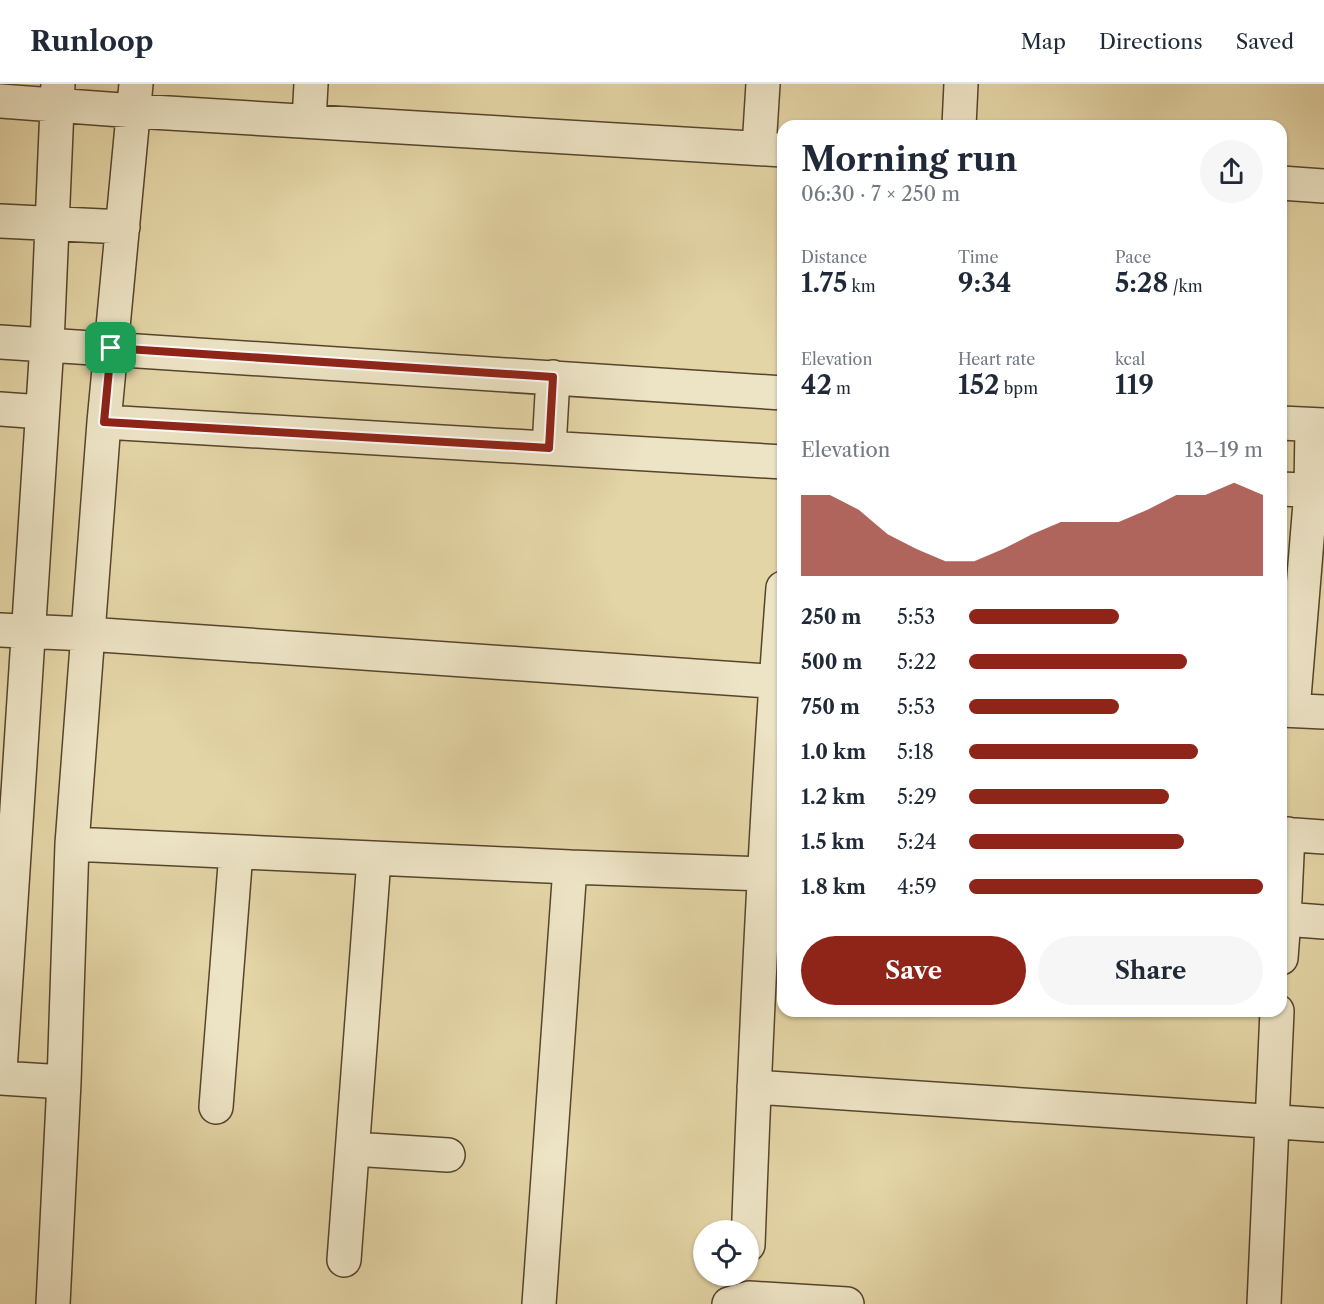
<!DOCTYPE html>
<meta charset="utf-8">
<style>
body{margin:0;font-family:"Libre Caslon Text",serif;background:#f6f6f7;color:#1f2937;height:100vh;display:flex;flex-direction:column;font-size:22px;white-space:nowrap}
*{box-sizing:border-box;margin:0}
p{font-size:20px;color:#747a83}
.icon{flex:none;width:33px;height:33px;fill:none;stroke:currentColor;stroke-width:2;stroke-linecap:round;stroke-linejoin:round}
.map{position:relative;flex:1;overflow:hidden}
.sheet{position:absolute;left:777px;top:36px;width:510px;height:897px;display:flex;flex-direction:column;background:#fff;border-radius:18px;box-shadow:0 2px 4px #0004}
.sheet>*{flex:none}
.controls{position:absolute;left:693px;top:1136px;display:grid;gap:12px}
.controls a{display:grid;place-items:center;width:66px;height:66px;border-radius:50%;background:#fff;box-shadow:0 2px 4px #0004;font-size:30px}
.pin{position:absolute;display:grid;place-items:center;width:51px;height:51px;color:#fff;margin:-26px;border-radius:12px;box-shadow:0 3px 9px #0006}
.round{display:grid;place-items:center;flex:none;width:63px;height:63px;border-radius:32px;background:#f6f6f7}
.head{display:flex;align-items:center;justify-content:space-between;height:102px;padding:0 24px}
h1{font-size:33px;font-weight:700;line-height:45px}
.metrics{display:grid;grid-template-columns:repeat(3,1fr);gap:9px;height:102px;padding:6px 24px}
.metrics div{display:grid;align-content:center}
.metrics b{font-size:26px;font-weight:700}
.metrics small{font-size:16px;font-weight:400}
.metrics p{font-size:16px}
.chart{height:168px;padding:12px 24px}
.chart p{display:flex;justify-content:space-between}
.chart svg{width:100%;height:108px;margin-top:6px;fill:#8f2418;opacity:.7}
.primary-button{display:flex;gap:12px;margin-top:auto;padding:12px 24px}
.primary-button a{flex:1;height:69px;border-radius:36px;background:#8f2418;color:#fff;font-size:24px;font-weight:700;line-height:69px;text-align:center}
.primary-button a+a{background:#f6f6f7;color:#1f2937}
ul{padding:0 24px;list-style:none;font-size:20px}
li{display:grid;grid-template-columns:96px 72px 1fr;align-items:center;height:45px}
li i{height:15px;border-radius:8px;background:#8f2418}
header{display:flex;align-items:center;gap:36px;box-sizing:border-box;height:84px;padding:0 30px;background:#fff;border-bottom:2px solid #e0e1e3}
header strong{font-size:28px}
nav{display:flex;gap:33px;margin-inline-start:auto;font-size:21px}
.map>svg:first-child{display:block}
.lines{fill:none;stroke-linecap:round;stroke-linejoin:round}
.street-casing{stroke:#56452c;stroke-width:36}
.street{stroke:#ede4c5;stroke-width:33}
.route-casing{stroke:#fff;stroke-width:12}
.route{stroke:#8f2418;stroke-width:8}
</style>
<header>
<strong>Runloop</strong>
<nav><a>Map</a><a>Directions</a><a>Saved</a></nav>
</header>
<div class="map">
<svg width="1324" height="1220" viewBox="0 0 1324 1220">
<rect width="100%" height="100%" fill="#e4d5a6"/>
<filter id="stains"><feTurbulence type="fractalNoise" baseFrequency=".00333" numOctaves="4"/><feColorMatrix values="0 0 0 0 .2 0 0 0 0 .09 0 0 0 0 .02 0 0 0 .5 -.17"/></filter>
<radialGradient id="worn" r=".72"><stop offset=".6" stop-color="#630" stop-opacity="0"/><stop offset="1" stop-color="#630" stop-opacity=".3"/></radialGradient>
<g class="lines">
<defs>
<path id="street" d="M0 17 135 27 783 66
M309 37 311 0
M959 42 961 0
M759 64 763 0
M1281 99 1324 102
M0 137 123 143
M0 258 783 309
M0 325 42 328
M104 338 783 378
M1281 339 1324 341
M549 364 553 293
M1281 405 1324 407
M0 546 87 550 783 598
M1281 626 1324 628
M1293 626 1311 407 1312 341
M1281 750 1324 753
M72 760 570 783 764 790
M1284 835 1324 838
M1281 874 1284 835 1288 750
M0 987 47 260 58 0
M0 994 64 998
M754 1003 1324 1041
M216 1023 236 768
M353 1065 448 1071
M748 1161C756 942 766 723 783 504
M344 1176 374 775
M53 1220 64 998 72 760 104 338 136 0
M539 1220 570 783
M729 1220 749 1214 847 1220
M1264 1220 1277 927"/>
</defs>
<!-- street casing -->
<use href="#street" class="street-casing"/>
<!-- street -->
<use href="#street" class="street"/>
</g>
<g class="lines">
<defs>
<path id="route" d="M111 264 553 293 549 364 104 338Z"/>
</defs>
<!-- route casing -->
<use href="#route" class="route-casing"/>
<!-- route -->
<use href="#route" class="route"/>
</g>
<rect width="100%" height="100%" filter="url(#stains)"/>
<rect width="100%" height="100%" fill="url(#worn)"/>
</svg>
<div class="controls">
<a><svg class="icon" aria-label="locate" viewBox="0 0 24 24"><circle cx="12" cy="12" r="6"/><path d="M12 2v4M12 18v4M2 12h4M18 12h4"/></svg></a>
</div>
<div class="pin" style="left:111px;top:264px;background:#1e9e55"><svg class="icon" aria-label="arrive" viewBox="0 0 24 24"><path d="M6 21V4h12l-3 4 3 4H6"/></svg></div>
<section class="sheet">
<div class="head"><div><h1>Morning run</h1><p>06:30 · 7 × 250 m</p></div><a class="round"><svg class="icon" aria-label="share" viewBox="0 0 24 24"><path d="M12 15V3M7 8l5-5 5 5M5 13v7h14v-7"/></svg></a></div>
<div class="metrics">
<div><p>Distance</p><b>1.75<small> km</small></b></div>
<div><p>Time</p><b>9:34</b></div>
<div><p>Pace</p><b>5:28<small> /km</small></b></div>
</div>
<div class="metrics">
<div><p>Elevation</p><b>42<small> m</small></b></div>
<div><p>Heart rate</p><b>152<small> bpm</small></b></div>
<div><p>kcal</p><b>119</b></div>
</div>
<div class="chart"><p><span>Elevation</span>13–19 m</p>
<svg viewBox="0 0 160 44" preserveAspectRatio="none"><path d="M0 44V11L10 11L20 17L30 27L40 33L50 38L60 38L70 33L80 27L90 22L100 22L110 22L120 17L130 11L140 11L150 6L160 11V44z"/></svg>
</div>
<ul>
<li><b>250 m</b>5:53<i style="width:51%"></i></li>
<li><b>500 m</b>5:22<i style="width:74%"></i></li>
<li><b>750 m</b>5:53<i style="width:51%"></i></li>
<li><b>1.0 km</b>5:18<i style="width:78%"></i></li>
<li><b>1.2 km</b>5:29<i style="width:68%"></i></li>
<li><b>1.5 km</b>5:24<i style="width:73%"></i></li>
<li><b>1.8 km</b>4:59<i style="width:100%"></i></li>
</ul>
<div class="primary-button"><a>Save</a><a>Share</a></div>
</section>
</div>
